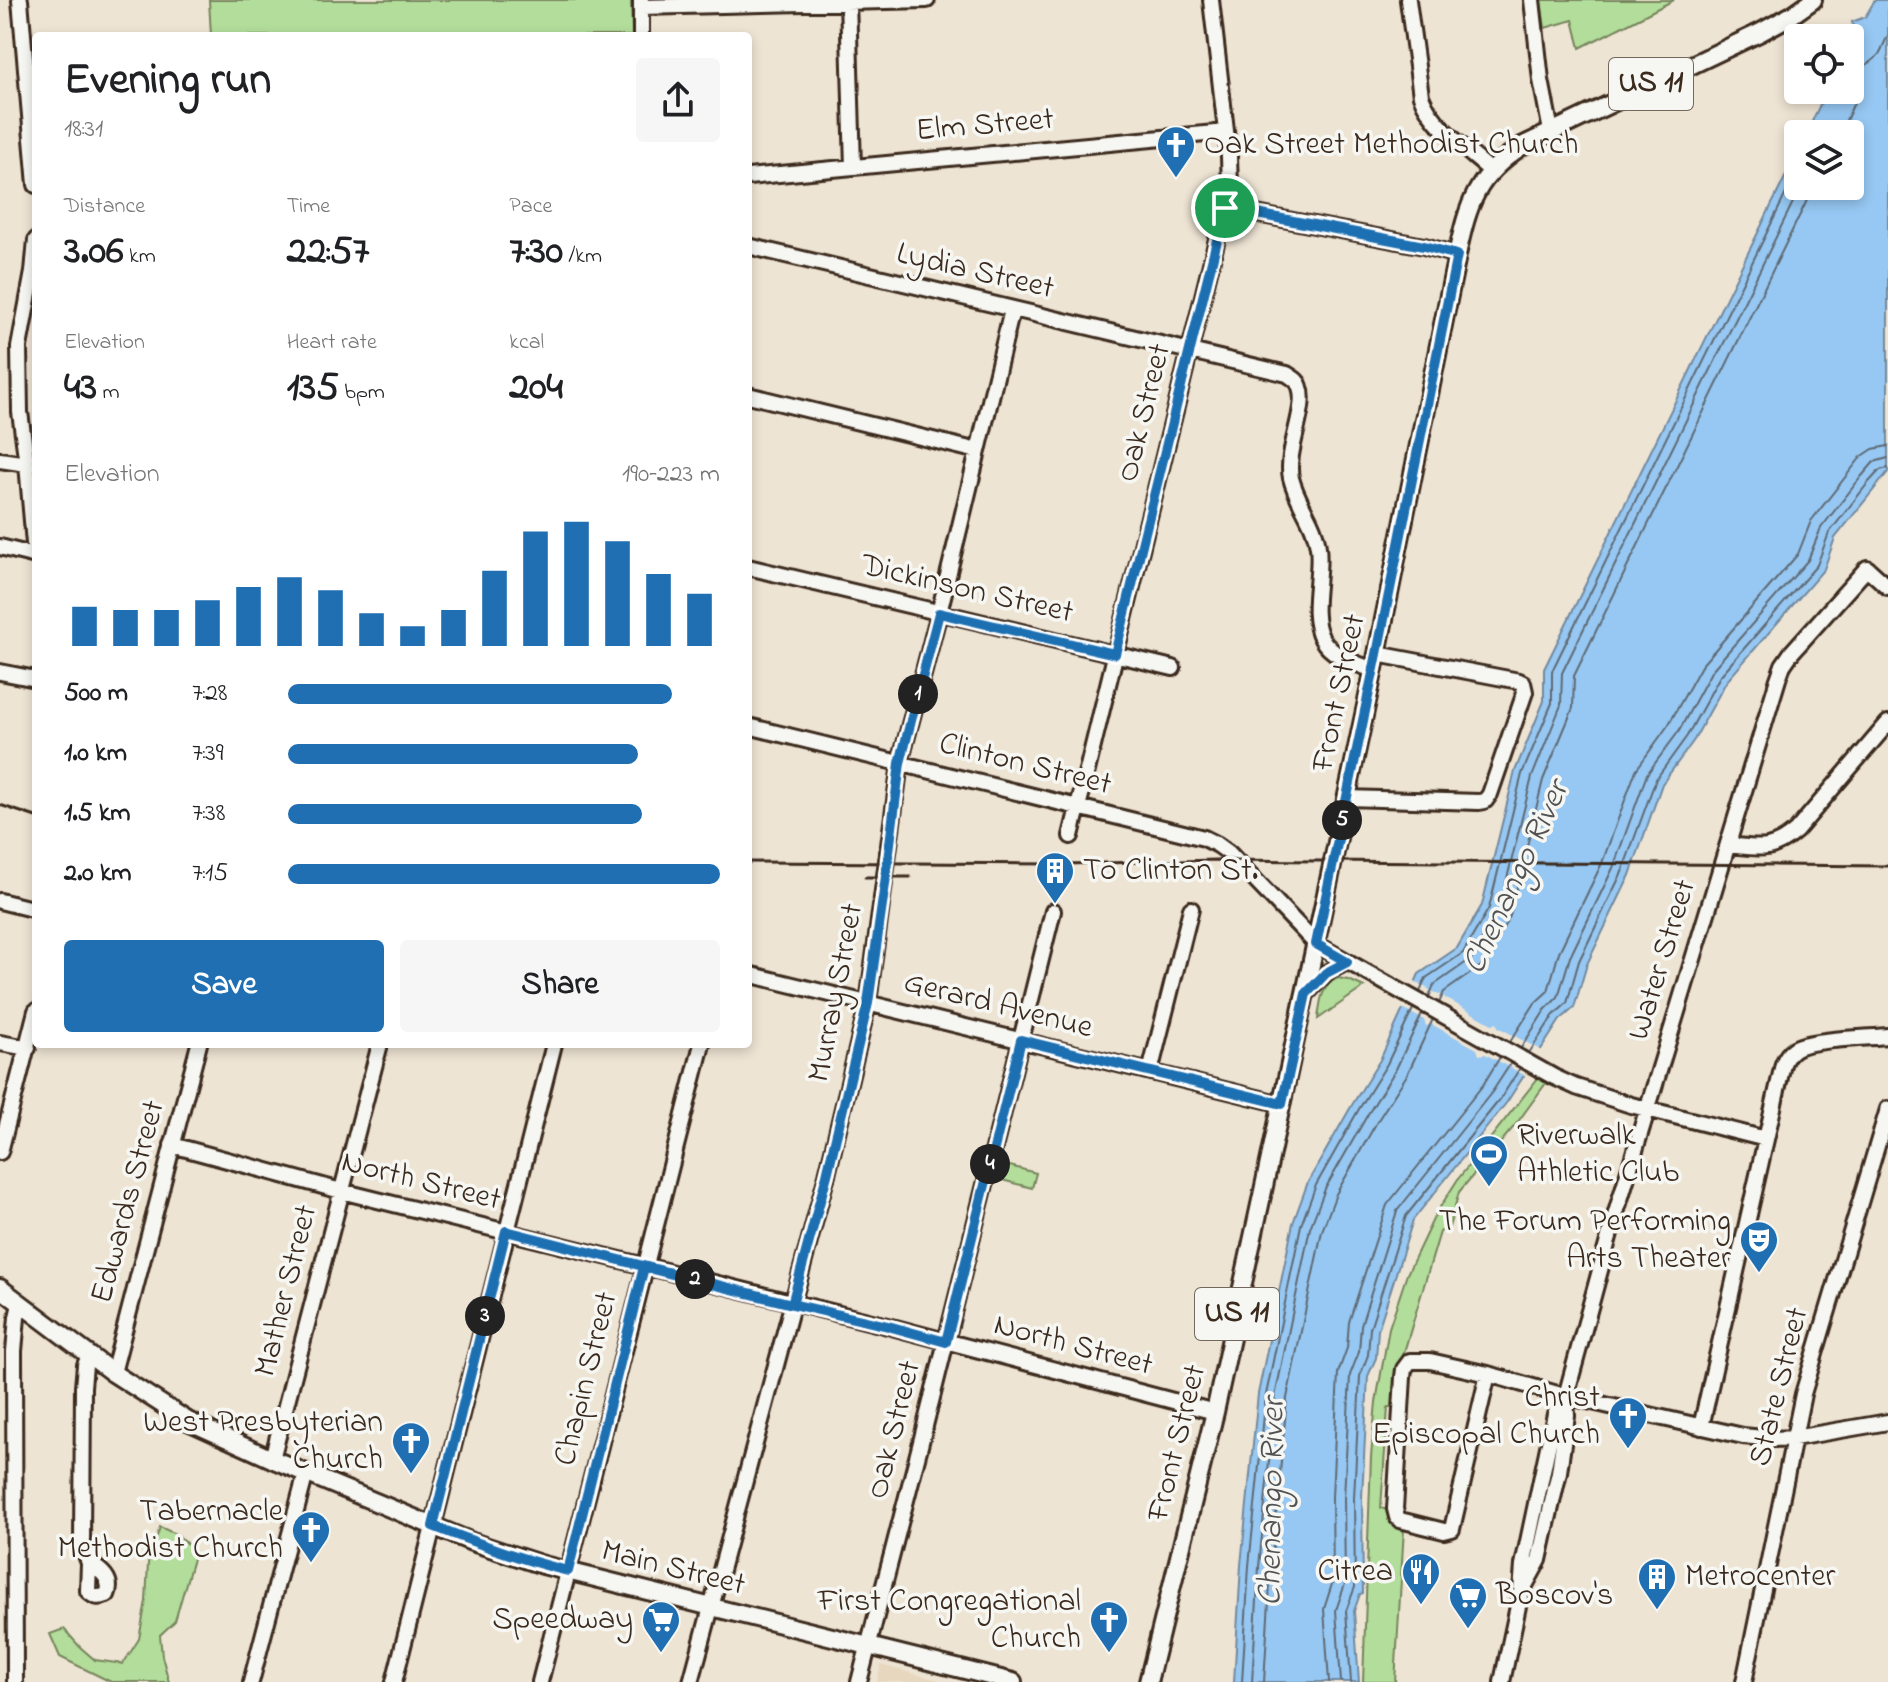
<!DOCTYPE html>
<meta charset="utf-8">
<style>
body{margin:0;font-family:"Indie Flower",sans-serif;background:#f6f6f6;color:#202124;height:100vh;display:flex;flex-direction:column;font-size:30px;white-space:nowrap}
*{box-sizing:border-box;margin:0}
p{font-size:26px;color:#757577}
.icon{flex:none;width:44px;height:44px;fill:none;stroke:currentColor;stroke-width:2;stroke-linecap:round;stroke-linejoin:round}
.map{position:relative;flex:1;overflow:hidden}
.side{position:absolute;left:32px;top:32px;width:720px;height:1016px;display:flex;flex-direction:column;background:#fff;border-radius:8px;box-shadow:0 4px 12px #0003}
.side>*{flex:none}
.buttons{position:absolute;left:1784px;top:24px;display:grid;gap:16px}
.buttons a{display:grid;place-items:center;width:80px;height:80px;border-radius:8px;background:#fff;box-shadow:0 4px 12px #0003;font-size:40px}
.pin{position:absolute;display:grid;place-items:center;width:68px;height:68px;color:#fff;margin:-34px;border:4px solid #fff;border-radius:50%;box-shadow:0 2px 8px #0007}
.km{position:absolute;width:40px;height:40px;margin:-20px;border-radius:50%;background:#222;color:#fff;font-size:22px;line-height:40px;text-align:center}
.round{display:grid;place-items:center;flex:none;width:84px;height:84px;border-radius:8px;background:#f6f6f6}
.overview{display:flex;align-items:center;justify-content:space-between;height:136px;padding:0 32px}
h1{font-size:44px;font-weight:700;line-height:60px}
.metrics{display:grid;grid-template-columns:repeat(3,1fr);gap:12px;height:136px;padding:8px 32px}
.metrics div{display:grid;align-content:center}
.metrics b{font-size:40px;font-weight:700}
.metrics small{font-size:22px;font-weight:400}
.metrics p{font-size:22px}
.chart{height:224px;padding:16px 32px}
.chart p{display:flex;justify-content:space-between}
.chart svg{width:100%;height:144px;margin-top:8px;stroke:#1f6fb2;stroke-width:6}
.primary-button{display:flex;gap:16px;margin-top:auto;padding:16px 32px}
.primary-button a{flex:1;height:92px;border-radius:8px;background:#1f6fb2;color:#fff;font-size:32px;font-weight:700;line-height:92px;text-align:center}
.primary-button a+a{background:#f6f6f6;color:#202124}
ul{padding:0 32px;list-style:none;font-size:26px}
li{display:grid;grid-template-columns:128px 96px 1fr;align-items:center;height:60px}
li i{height:20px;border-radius:10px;background:#1f6fb2}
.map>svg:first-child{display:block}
.built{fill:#e8d7bf}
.green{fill:#b2dd9a;stroke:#76845c;stroke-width:2}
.water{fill:#96c8f3;stroke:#72899e;stroke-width:2}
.pier{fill:#eee4d4}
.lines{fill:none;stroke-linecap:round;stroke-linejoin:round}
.shore{stroke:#5f6973;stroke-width:2}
.minor-casing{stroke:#3b2a1e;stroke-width:20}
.major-casing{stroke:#3b2a1e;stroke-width:22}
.minor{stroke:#f6f6f2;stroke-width:14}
.major{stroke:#f6f6f2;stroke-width:16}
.rail{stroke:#3b2a1e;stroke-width:3}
.route-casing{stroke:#fff;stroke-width:16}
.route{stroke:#1f6fb2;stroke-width:10}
.labels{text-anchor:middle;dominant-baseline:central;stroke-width:7;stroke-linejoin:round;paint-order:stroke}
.shield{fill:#f6f6f2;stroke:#73675e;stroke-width:2}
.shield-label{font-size:30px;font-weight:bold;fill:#3b2a1e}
.street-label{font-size:32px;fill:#3b2a1e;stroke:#f6f6f2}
.poi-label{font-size:32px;fill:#3b2a1e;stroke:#f6f6f2;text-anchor:end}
.water-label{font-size:34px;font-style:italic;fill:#525253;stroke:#f6f6f2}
</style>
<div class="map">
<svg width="1888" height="1682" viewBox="0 0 1888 1682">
<rect width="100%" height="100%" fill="#eee4d4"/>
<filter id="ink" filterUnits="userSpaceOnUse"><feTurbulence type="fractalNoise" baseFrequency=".0125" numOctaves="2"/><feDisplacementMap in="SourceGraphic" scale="16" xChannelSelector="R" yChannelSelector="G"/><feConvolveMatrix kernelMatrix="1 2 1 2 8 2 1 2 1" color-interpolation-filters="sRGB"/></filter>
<g filter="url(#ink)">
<!-- built -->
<path class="built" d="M881 1665 946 1682H877Z"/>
<!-- green -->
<path class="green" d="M209 0H631L632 36H211Z
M1541 0H1674L1580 48 1573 20 1545 28Z
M1338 978 1349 980 1364 987 1318 1019C1320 1002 1321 985 1338 978Z
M1538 1078 1546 1083 1517 1123 1459 1192 1449 1227 1440 1232 1399 1369 1397 1407H1388L1381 1508 1390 1511 1391 1524 1404 1528 1395 1682H1363L1371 1457 1376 1402 1389 1328 1407 1274 1435 1215 1458 1179Z
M1006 1165 1036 1173 1032 1188 1002 1180Z
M160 1527 178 1535 195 1552 175 1621 160 1635 162 1656 169 1682H111L60 1657 50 1634 64 1629 80 1647 95 1660 123 1664 139 1639 146 1601 148 1563Z"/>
<!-- water -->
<path class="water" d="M1875 0H1888V472L1835 538 1824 569 1726 682 1694 740 1662 784 1630 875 1587 964 1574 1008 1560 1020 1507 1102 1413 1220 1378 1330 1376 1358 1368 1376 1362 1498 1363 1593 1360 1594 1354 1611 1359 1682H1234L1241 1565 1258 1394 1293 1223 1308 1182 1352 1105 1380 1060 1419 974 1457 948 1482 905 1515 771 1544 701V669L1798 151V186H1850V134H1806L1827 90H1850V42L1855 36 1852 22 1865 17Z"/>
<!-- pier -->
<path class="pier" d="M1412 980 1439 995 1443 994 1445 998 1492 1024 1497 1023 1498 1027 1544 1052 1528 1077 1485 1054 1479 1055 1477 1049 1431 1024 1426 1026 1424 1020 1401 1008Z"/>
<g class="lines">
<!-- shore -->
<path class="shore" d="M1840 134 1856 98V88L1851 71C1861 67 1872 64 1879 54 1883 48 1884 42 1888 36
M1420 992 1426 978 1463 953 1489 908 1522 774 1552 703V671L1798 169
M1429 997 1434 985 1471 959 1499 911 1532 777 1561 705 1562 673 1801 186
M1439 1003 1444 992 1481 966 1510 916 1543 780 1573 708 1574 676 1814 186
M1510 1042 1535 1003 1548 991 1559 952 1602 863 1636 770 1669 724 1701 666 1798 554 1811 521 1861 457 1873 449 1888 446
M1521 1048 1545 1010 1558 997 1570 957 1613 868 1647 774 1679 731 1712 670 1808 560 1821 528 1861 477 1874 462 1888 458
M1529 1053 1553 1016 1567 1003 1579 961 1622 872 1656 779 1687 736 1720 676 1817 565 1829 533 1868 483 1880 470 1888 468
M1242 1682 1249 1566 1266 1395 1301 1225 1316 1185 1359 1109 1387 1064 1413 1009
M1252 1682 1259 1567 1275 1397 1310 1228 1325 1189 1368 1114 1396 1069 1422 1014
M1264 1682 1271 1568 1287 1398 1322 1231 1336 1194 1378 1120 1407 1075 1433 1019
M1329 1682 1324 1609 1333 1581 1332 1497 1338 1373 1347 1348 1349 1322 1387 1205 1483 1085 1500 1057
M1341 1682 1336 1610 1345 1584 1344 1498 1350 1375 1359 1352 1361 1325 1397 1211 1492 1092 1511 1063
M1351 1682 1346 1611 1355 1587 1354 1498 1360 1376 1368 1355 1370 1328 1406 1216 1501 1098 1520 1068"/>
<defs>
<path id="minor" d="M20 0 36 185
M641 0V36
M848 0 853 167
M1408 0 1421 96C1433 127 1466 149 1491 171
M1532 0 1541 80 1551 131
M641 7 927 0
M748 177 1226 132
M1225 208 1424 246 1457 255
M748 246 1287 374C1293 378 1298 380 1300 387 1308 408 1285 451 1291 478 1297 503 1315 522 1318 547 1322 574 1308 614 1322 639 1332 657 1356 663 1373 670
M748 395 978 451
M0 460 27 464
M0 547 36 556
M35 555 27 464 20 412 19 347 33 272 36 240
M748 567 1173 668
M0 672 36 679
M748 726 1204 838 1218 845 1229 853 1316 944 1554 1077 1576 1087 1631 1105 1766 1139
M1347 798 1479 802 1485 801 1490 794 1525 692 1523 683 1519 681 1377 654
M1071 836 1230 186 1229 157 1211 0
M1728 845C1759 848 1771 853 1796 831L1888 723
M0 901 36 910
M748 974 1282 1104
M1306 994 1326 973 1347 962
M0 1043 28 1048
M1150 1072 1191 909
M172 1145 341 1191 888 1326 1215 1412
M0 1152 36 1011
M113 1373 199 1044
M1488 1374 1452 1529 1444 1531 1400 1520 1397 1517 1395 1509 1403 1377 1404 1369 1410 1361H1430L1488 1374 1561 1395 1743 1436 1773 1439 1794 1438 1888 1422
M1701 1427 1783 1064C1785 1059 1788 1053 1794 1049 1807 1039 1868 1038 1888 1036
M272 1459 380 1044
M89 1563 82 1544 83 1387 85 1365 89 1356
M89 1563C100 1570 114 1579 107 1595 99 1598 95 1598 88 1591Z
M1523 1589 1539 1560 1545 1533 1559 1472 1567 1416 1566 1396
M15 1682 14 1351 17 1317 20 1304
M251 1682 306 1473
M394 1682 554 1044
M540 1682 702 1044
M691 1682 827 1175 868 1003 900 763 939 613 1012 310
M859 1682 920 1446 1053 911
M1502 1682 1521 1592 1523 1565 1555 1414 1559 1404 1566 1396 1612 1226 1778 679 1783 665 1792 652 1867 568 1888 587
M1744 1682 1803 1394 1888 1109"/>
<path id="major" d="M0 1288 113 1373 188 1421 272 1459 433 1526 472 1542 543 1565 1013 1682
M1148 1682 1215 1412 1263 1191 1377 654 1457 255C1468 204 1476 176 1522 146L1761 32 1792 15 1813 0"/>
</defs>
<!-- minor casing -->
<use href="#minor" class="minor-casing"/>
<!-- major casing -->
<use href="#major" class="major-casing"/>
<!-- minor -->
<use href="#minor" class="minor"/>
<!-- major -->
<use href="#major" class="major"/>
<!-- rail -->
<path class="rail" d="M0 805 36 817
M748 862 1066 864 1216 860 1888 866
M865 877H910"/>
</g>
</g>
<g class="lines" filter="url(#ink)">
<defs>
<path id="route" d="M1225 208 1115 654 939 613 900 763 885 884 868 1003 827 1175 792 1304 644 1267 568 1571C522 1560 477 1543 433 1526L506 1231 792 1304 888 1326 946 1342 1021 1040 1282 1104 1306 994 1326 973 1347 962 1316 944 1377 654 1457 255 1424 246 1225 208"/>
</defs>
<!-- route casing -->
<use href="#route" class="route-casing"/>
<!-- route -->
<use href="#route" class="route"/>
</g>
<!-- icons -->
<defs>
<symbol id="church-pin" viewBox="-11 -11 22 30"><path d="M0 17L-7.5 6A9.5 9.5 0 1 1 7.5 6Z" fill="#1f6fb2" stroke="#f6f6f2"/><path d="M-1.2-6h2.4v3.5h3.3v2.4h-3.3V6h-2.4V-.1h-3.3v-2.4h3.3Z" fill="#fff"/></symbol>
<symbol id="building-pin" viewBox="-11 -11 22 30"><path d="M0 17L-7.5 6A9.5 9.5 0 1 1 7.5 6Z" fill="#1f6fb2" stroke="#f6f6f2"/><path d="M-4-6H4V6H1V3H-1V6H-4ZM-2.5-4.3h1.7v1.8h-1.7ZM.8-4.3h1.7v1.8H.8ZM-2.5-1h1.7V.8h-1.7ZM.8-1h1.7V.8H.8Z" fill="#fff"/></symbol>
<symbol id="stadium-pin" viewBox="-11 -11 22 30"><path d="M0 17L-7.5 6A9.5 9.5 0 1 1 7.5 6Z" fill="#1f6fb2" stroke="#f6f6f2"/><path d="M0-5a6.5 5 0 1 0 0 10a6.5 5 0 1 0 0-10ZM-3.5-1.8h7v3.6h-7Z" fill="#fff"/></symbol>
<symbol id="theatre-pin" viewBox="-11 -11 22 30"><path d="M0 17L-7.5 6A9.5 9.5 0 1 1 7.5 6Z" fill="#1f6fb2" stroke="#f6f6f2"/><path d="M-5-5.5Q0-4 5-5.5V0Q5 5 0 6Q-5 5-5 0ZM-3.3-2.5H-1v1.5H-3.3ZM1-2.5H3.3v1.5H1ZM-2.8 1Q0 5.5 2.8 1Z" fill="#fff"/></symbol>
<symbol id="restaurant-pin" viewBox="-11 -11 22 30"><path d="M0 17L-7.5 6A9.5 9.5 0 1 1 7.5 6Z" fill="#1f6fb2" stroke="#f6f6f2"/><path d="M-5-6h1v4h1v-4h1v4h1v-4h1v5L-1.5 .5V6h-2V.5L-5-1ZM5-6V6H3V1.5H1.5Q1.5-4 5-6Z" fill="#fff"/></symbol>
<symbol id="supermarket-pin" viewBox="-11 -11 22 30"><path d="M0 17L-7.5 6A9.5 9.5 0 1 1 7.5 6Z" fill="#1f6fb2" stroke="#f6f6f2"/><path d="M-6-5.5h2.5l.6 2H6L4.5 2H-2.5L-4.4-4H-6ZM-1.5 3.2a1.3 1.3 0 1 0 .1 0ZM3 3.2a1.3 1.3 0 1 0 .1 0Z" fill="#fff"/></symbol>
</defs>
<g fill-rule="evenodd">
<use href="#church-pin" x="1154" y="123" width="44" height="60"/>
<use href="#building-pin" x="1033" y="849" width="44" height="60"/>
<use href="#stadium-pin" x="1467" y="1132" width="44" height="60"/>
<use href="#theatre-pin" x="1737" y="1218" width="44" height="60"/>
<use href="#church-pin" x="1606" y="1394" width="44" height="60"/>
<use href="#church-pin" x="389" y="1419" width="44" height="60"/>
<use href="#church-pin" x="289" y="1508" width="44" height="60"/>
<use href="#restaurant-pin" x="1399" y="1550" width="44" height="60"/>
<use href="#building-pin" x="1635" y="1555" width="44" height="60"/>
<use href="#supermarket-pin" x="1446" y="1574" width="44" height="60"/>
<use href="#supermarket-pin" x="639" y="1598" width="44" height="60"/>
<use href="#church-pin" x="1087" y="1598" width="44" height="60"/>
</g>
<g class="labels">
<!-- shield labels -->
<g class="shield">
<rect x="1609" y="58" width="84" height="52" rx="6"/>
<rect x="1195" y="1288" width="84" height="52" rx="6"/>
</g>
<g class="shield-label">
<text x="1651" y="84">US 11</text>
<text x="1237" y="1314">US 11</text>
</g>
<!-- street labels -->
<g class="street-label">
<text transform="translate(985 126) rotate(-5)">Elm Street</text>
<text transform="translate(975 272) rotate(13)">Lydia Street</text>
<text transform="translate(1145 413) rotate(-76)">Oak Street</text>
<text transform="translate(967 590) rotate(13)">Dickinson Street</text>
<text transform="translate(1340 693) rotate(-78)">Front Street</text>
<text transform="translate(1025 765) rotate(14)">Clinton Street</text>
<text transform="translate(1663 960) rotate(-73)">Water Street</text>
<text transform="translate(837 993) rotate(-79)">Murray Street</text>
<text transform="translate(998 1006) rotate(14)">Gerard Avenue</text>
<text transform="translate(421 1182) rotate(14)">North Street</text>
<text transform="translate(129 1202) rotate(-75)">Edwards Street</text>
<text transform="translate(287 1291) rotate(-76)">Mather Street</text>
<text transform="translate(1073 1346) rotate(15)">North Street</text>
<text transform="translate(587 1379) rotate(-76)">Chapin Street</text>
<text transform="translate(1780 1387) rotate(-76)">State Street</text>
<text transform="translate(895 1430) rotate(-76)">Oak Street</text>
<text transform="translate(1178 1443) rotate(-76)">Front Street</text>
<text transform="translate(673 1569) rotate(14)">Main Street</text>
</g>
<!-- poi labels -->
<g class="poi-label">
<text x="1204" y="145" text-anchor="start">Oak Street Methodist Church</text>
<text x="1083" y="871" text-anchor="start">To Clinton St.</text>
<text x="1517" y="1136" text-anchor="start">Riverwalk<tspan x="1517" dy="37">Athletic Club</tspan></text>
<text x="1731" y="1222">The Forum Performing<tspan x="1731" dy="37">Arts Theater</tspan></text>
<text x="1600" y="1398">Christ<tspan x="1600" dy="37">Episcopal Church</tspan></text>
<text x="383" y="1423">West Presbyterian<tspan x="383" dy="37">Church</tspan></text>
<text x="283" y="1512">Tabernacle<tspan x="283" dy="37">Methodist Church</tspan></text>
<text x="1393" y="1572">Citrea</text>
<text x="1685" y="1577" text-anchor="start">Metrocenter</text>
<text x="1496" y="1596" text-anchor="start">Boscov's</text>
<text x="1081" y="1602">First Congregational<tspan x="1081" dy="37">Church</tspan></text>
<text x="633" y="1620">Speedway</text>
</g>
<!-- water labels -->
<g class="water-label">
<text transform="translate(1517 878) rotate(-65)">Chenango River</text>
<text transform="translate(1273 1502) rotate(-89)">Chenango River</text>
</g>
</g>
</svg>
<div class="buttons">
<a><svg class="icon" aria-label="locate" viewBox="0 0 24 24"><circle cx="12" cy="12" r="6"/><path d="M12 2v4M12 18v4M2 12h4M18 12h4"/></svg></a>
<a><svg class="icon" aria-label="layers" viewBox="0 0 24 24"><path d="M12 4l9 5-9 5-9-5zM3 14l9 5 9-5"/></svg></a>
</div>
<div class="pin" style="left:1225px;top:208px;background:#1e9e55"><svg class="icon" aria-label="arrive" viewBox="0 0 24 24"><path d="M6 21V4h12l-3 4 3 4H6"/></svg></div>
<b class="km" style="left:918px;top:694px">1</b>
<b class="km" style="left:695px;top:1279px">2</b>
<b class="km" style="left:485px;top:1316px">3</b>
<b class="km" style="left:990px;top:1164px">4</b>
<b class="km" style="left:1342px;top:820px">5</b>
<section class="side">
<div class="overview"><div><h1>Evening run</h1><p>18:31</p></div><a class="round"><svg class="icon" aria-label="share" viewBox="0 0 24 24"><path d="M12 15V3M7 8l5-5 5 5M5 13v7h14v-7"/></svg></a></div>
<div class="metrics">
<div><p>Distance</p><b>3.06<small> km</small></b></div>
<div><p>Time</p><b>22:57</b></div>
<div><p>Pace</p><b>7:30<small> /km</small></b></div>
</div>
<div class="metrics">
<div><p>Elevation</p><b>43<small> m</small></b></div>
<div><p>Heart rate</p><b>135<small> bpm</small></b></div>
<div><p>kcal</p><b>204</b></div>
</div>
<div class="chart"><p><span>Elevation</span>190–223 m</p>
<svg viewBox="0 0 160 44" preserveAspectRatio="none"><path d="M5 44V32M15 44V33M25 44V33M35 44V30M45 44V26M55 44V23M65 44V27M75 44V34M85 44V38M95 44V33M105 44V21M115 44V9M125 44V6M135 44V12M145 44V22M155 44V28"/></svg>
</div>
<ul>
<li><b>500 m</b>7:28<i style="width:89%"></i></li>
<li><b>1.0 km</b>7:39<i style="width:81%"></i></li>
<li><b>1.5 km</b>7:38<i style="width:82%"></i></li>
<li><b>2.0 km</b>7:15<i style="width:100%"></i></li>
</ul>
<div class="primary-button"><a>Save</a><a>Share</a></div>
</section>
</div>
